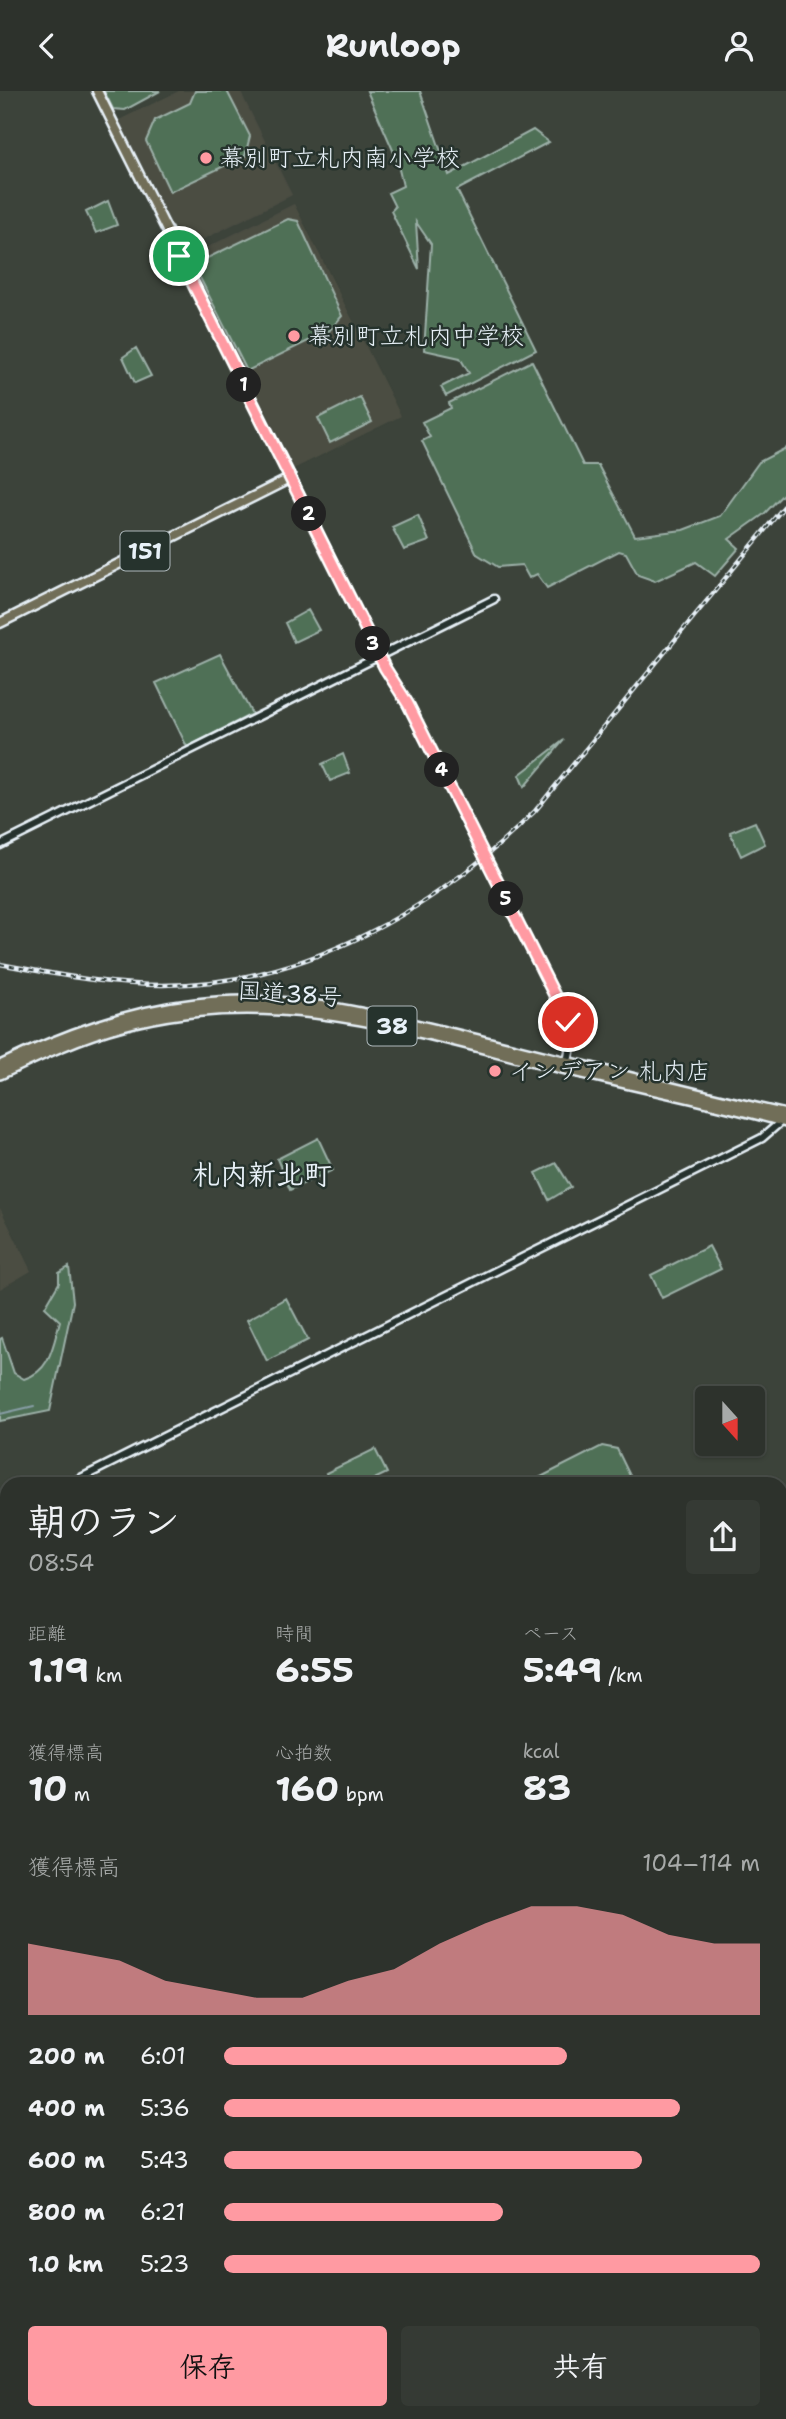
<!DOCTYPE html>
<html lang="ja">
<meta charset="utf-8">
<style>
body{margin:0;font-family:"Shantell Sans","Klee One",sans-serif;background:#353a34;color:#f1f3f6;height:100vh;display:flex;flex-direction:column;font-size:26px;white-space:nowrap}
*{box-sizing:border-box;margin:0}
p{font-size:23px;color:#a7aaa9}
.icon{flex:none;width:38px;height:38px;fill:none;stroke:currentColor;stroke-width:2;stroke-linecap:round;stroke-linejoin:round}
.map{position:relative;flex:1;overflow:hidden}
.side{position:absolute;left:0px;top:1386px;width:788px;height:943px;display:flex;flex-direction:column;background:#2d322c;border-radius:21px 21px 0 0;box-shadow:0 2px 5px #0004,0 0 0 2px #484d48}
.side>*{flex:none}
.needle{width:46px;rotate:159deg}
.controls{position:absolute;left:695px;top:1295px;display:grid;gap:14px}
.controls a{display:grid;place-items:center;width:70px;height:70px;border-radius:7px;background:#2d322c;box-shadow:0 2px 5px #0004,0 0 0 2px #484d48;font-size:35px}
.pin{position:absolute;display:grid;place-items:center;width:60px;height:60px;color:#fff;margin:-30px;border:4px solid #fff;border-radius:50%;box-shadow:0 2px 7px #0007}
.km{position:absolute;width:35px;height:35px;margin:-18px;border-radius:50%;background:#222;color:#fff;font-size:19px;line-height:35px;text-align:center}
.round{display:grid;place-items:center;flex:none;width:74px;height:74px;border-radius:7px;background:#353a34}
.head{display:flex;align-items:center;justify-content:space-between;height:119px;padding:0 28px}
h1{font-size:38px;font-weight:700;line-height:52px}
.metrics{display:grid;grid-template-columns:repeat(3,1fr);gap:10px;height:119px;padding:7px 28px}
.metrics div{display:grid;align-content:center}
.metrics b{font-size:35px;font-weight:700}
.metrics small{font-size:19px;font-weight:400}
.metrics p{font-size:19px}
.chart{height:196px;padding:14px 28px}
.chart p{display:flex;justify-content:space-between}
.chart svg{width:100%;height:126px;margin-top:7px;fill:#ff9aa2;opacity:.7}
.primary-button{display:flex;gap:14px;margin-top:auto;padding:14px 28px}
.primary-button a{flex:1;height:80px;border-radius:7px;background:#ff9aa2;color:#111;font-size:28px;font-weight:700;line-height:80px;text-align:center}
.primary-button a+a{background:#353a34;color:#f1f3f6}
ul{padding:0 28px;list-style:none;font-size:23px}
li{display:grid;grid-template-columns:112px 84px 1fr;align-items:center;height:52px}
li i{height:18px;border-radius:9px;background:#ff9aa2}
header{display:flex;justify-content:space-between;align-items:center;height:91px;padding:0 28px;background:#2d322c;font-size:32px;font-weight:700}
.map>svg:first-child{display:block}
.built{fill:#4c4e43}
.green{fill:#506f57;stroke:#9cb0a8;stroke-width:2}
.water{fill:#46676d;stroke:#879ea5;stroke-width:2}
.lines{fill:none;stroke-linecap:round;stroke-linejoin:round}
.stream{stroke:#879ea5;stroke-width:2}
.river{stroke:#46676d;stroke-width:9}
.tertiary-casing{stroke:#e8f1f8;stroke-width:11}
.secondary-casing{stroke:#e8f1f8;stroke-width:12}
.primary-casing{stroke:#e8f1f8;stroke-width:13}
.trunk-casing{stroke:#e8f1f8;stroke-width:14}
.tertiary{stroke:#26332d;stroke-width:6}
.secondary{stroke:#26332d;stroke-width:7}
.primary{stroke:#716e59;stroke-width:8}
.trunk{stroke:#716e59;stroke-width:9}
.rail-casing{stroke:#e8f1f8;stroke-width:4.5}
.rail{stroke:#26332d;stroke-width:2;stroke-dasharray:5;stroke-linecap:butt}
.secondary-bridge-casing{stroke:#e8f1f8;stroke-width:12;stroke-linecap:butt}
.secondary-bridge{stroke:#26332d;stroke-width:7}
.route-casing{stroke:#fff;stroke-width:14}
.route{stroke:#ff9aa2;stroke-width:9}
.poi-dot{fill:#ff9aa2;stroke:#26332d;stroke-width:2.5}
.labels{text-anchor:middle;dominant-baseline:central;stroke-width:5;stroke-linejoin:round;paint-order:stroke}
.shield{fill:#26332d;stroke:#aeb8bb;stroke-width:2}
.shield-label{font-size:23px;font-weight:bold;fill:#e8f1f8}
.poi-label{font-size:24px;fill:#e8f1f8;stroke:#26332d;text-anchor:start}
.street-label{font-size:24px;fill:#e8f1f8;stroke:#26332d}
.quarter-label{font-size:28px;font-weight:bold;fill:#e8f1f8;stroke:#26332d}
</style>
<header><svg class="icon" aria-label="back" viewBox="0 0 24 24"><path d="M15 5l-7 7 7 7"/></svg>Runloop<svg class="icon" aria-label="person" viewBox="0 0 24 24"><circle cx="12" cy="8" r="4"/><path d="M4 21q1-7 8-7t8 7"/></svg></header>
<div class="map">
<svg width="786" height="2328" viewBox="0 0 786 2328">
<rect width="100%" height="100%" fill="#3c433a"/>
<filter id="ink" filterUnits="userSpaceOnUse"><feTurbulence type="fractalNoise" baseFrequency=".0143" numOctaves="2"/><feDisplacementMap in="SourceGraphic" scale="14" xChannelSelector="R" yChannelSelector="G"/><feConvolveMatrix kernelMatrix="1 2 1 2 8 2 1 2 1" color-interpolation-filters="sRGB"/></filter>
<g filter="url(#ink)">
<!-- built -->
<path class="built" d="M179 0H240L292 104 184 158 119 29Z
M294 113 401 325 291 379 188 166Z
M0 1117 31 1180 0 1198Z"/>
<!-- green -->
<path class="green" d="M104 0H160L125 19 113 18Z
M195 0H227L250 45 245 65 170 101 146 50 155 29 190 12Z
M367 0H420L449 84 533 39 549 51 457 99 536 259 446 305 441 296 469 282 460 267 424 259 431 153 416 131 419 178 391 120 395 116 388 102 403 95 396 66Z
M108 110 117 134 96 142 86 121Z
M288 128 298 130 342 225 329 240 247 280 197 181 201 170Z
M136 257 151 285 135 292 123 266Z
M532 270 583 374H598L635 445 683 439 720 425 759 371 786 357V400L764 423 729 448 739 457 715 485 696 471 655 490 638 484 626 462 619 460 547 497 537 483 529 487 522 474 498 476 477 463 422 350 430 346 422 331 451 317 449 312Z
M360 306 372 331 330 352 318 327Z
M418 424 429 450 404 459 392 436Z
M308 519 319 539 294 551 285 532Z
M220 563 252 623 187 656 156 592Z
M564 649 524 696 519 684Z
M343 663 350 682 330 690 322 673Z
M755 731 765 753 741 765 730 741Z
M318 1047 333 1079 290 1099 277 1068Z
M556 1072 571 1096 549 1109 536 1082Z
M709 1155 721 1178 662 1207 651 1184Z
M69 1176 73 1211 50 1320 0 1330V1248L2 1247 14 1282 24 1288C51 1280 53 1254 60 1230L45 1216 59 1192V1182Z
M286 1207 308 1249 267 1270 247 1229Z
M602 1355 617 1358 634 1393H527Z
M375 1358 387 1382 364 1393H330L326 1382Z"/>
<!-- water -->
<path class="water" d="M786 2039V2116L781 2121V2043Z
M436 2322H571L555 2328H432Z
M597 2322 640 2327 647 2322H678L677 2328H580Z"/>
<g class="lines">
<!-- stream -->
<path class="stream" d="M0 1323 34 1315"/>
<!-- river -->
<path class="river" d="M0 1994 7 1995
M780 2146 786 2142"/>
<defs>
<path id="tertiary" d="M0 754 494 508
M69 1393 762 1047 784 1028
M0 1428 7 1424"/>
<path id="secondary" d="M291 387 385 577 408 613 470 737
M496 788 568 931 572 948 567 974"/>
<path id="primary" d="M0 532 291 387 97 0"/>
<path id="trunk" d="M0 975C62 945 126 921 196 913 294 901 387 927 482 950 584 975 684 1001 786 1024
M0 983C40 964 80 945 123 934 273 893 409 939 554 975 631 995 710 1009 786 1031"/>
</defs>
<!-- tertiary casing -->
<use href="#tertiary" class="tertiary-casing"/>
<!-- secondary casing -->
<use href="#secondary" class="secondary-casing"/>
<!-- primary casing -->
<use href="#primary" class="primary-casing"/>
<!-- trunk casing -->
<use href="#trunk" class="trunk-casing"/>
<!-- tertiary -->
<use href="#tertiary" class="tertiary"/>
<!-- secondary -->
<use href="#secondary" class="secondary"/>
<!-- primary -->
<use href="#primary" class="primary"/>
<!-- trunk -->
<use href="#trunk" class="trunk"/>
<defs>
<path id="rail" d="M0 873C54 883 108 894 163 894 305 894 438 817 535 720L786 413"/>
</defs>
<!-- rail casing -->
<use href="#rail" class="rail-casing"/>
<!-- rail -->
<use href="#rail" class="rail"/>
<defs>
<path id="secondary-bridge" d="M470 737 496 788"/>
</defs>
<!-- secondary-bridge casing -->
<use href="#secondary-bridge" class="secondary-bridge-casing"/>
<!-- secondary-bridge -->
<use href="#secondary-bridge" class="secondary-bridge"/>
</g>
</g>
<g class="lines" filter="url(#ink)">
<defs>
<path id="route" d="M179 165 385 577 408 613 568 931"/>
</defs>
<!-- route casing -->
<use href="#route" class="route-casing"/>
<!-- route -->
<use href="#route" class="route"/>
</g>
<!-- markers -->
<g class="poi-dot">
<circle cx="206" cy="67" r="7"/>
<circle cx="294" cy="245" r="7"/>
<circle cx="495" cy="980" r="7"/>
</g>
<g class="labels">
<!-- shield labels -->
<g class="shield">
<rect x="120.5" y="440.5" width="49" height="39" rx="5"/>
<rect x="367.5" y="915.5" width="49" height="39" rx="5"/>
</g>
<g class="shield-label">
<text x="145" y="460">151</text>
<text x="392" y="935">38</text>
</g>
<!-- poi labels -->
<g class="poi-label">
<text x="220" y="67">幕別町立札内南小学校</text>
<text x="308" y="245">幕別町立札内中学校</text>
<text x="509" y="980">インデアン 札内店</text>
</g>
<!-- street labels -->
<g class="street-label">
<text transform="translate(290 903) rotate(4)">国道38号</text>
</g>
<!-- quarter labels -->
<g class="quarter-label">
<text x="262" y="1083">札内新北町</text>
</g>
</g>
</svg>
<div class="controls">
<a><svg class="needle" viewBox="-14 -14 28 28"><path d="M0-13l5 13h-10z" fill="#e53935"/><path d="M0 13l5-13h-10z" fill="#a7aaa9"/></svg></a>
</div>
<div class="pin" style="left:179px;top:165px;background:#1e9e55"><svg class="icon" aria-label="arrive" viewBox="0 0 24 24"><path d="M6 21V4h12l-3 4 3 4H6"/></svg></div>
<div class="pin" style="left:568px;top:931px;background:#d93025"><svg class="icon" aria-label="check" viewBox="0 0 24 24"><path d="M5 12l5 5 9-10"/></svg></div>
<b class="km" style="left:244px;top:294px">1</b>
<b class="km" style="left:309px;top:423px">2</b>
<b class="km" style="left:373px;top:553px">3</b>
<b class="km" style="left:442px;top:679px">4</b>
<b class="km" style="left:506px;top:808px">5</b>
<section class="side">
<div class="head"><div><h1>朝のラン</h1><p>08:54</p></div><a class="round"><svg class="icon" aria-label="share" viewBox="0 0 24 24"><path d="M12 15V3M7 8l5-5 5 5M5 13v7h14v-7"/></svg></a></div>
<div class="metrics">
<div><p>距離</p><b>1.19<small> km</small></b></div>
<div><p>時間</p><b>6:55</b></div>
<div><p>ペース</p><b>5:49<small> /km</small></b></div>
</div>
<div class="metrics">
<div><p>獲得標高</p><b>10<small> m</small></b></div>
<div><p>心拍数</p><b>160<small> bpm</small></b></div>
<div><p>kcal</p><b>83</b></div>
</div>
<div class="chart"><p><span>獲得標高</span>104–114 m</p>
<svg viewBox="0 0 160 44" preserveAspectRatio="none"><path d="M0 44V19L10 22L20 25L30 32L40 35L50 38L60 38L70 32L80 28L90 19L100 12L110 6L120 6L130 9L140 16L150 19L160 19V44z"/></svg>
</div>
<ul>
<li><b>200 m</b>6:01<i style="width:64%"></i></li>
<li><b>400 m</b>5:36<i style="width:85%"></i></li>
<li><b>600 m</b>5:43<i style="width:78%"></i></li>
<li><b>800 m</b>6:21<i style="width:52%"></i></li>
<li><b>1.0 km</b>5:23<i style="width:100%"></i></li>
</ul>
<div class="primary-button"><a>保存</a><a>共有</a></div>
</section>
</div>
